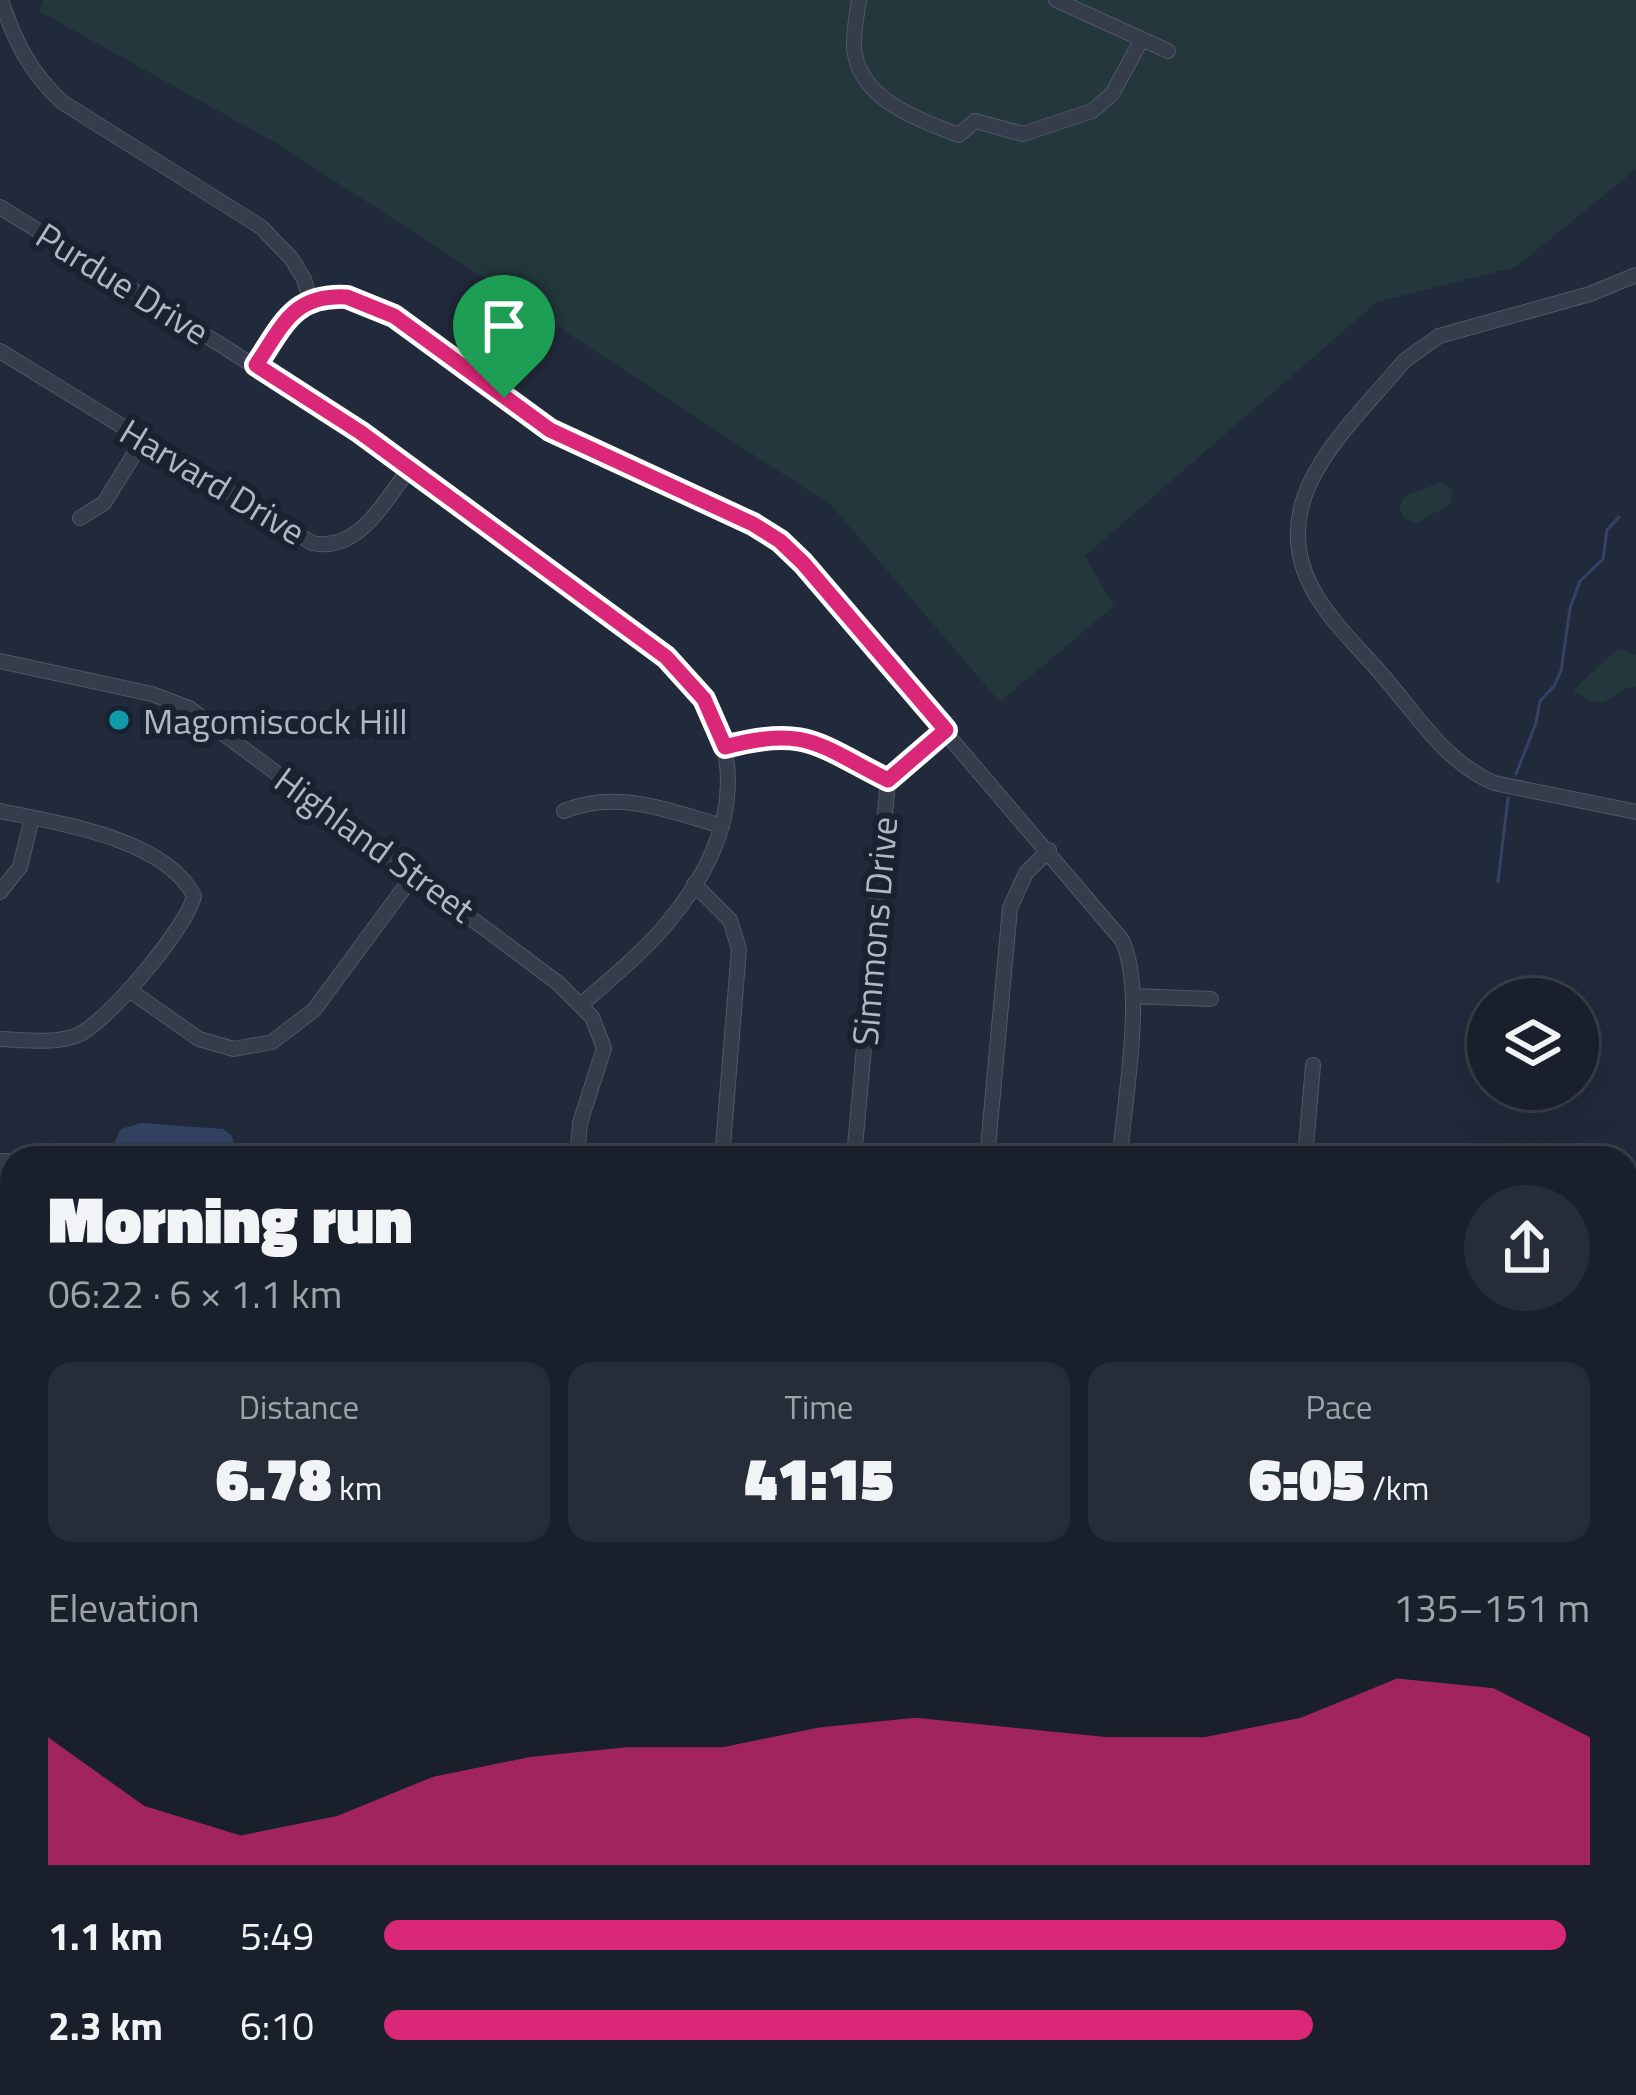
<!DOCTYPE html>
<meta charset="utf-8">
<style>
body{margin:0;font-family:"Titillium Web",sans-serif;background:#262d38;color:#f1f3f6;height:100vh;display:flex;flex-direction:column;font-size:45px;white-space:nowrap}
*{box-sizing:border-box;margin:0}
p{font-size:39px;color:#9fa3a9}
.icon{flex:none;width:66px;height:66px;fill:none;stroke:currentColor;stroke-width:2;stroke-linecap:round;stroke-linejoin:round}
.map{position:relative;flex:1;overflow:hidden}
.details{position:absolute;left:0px;top:1146px;width:1638px;height:951px;display:flex;flex-direction:column;background:#19202c;border-radius:36px 36px 0 0;box-shadow:0 12px 48px #0002,0 0 0 3px #373e48}
.details>*{flex:none}
.tools{position:absolute;left:1467px;top:978px;display:grid;gap:24px}
.tools a{display:grid;place-items:center;width:132px;height:132px;border-radius:50%;background:#19202c;box-shadow:0 12px 48px #0002,0 0 0 3px #373e48;font-size:60px}
.pin{position:absolute;display:grid;place-items:center;width:102px;height:102px;color:#fff;margin:-123px -51px;border-radius:50% 50% 50% 0;rotate:-45deg;box-shadow:0 0 12px #0007}
.pin .icon{rotate:45deg}
.round{display:grid;place-items:center;flex:none;width:126px;height:126px;border-radius:63px;background:#262d38}
.summary{display:flex;align-items:center;justify-content:space-between;height:204px;padding:0 48px}
h1{font-size:66px;font-weight:800;line-height:90px}
.figures{display:grid;grid-template-columns:repeat(3,1fr);gap:18px;height:204px;padding:12px 48px}
.figures div{display:grid;align-content:center;border-radius:24px;background:#262d38;text-align:center}
.figures b{font-size:60px;font-weight:800}
.figures small{font-size:33px;font-weight:400}
.figures p{font-size:33px}
.chart{height:336px;padding:24px 48px}
.chart p{display:flex;justify-content:space-between}
.chart svg{width:100%;height:216px;margin-top:12px;fill:#db2777;opacity:.7}
ul{padding:0 48px;list-style:none;font-size:39px}
li{display:grid;grid-template-columns:192px 144px 1fr;align-items:center;height:90px}
li i{height:30px;border-radius:15px;background:#db2777}
.map>svg:first-child{display:block}
.green{fill:#23373c}
.water{fill:#344363}
.lines{fill:none;stroke-linecap:round;stroke-linejoin:round}
.stream{stroke:#344363;stroke-width:3}
.minor-casing{stroke:#505766;stroke-width:16}
.major-casing{stroke:#3e4554;stroke-width:21}
.minor{stroke:#353c4b;stroke-width:14}
.major{stroke:#525b6c;stroke-width:18}
.route-casing{stroke:#fff;stroke-width:24}
.route{stroke:#db2777;stroke-width:15}
.culture-dot{fill:#0f9aa8;stroke:#1a2130;stroke-width:4.5}
.labels{text-anchor:middle;dominant-baseline:central;stroke-width:12;stroke-linejoin:round;paint-order:stroke}
.street-label{font-size:36px;fill:#b0b7c7;stroke:#1a2130}
.poi-label{font-size:36px;fill:#b0b7c7;stroke:#1a2130;text-anchor:start}
</style>
<div class="map">
<svg width="1636" height="2095" viewBox="0 0 1636 2095">
<rect width="100%" height="100%" fill="#212a3b"/>
<!-- green -->
<path class="green" d="M43 0H1636V169L1516 267 1377 302 1085 556 1114 606 1000 702 832 506 283 147 39 11Z
M1442 482 1452 490 1451 504 1416 523 1404 518 1399 508 1405 496Z
M1618 648 1636 655V687L1626 688 1603 703 1590 701 1573 691Z
M565 2085C578 2085 592 2083 604 2085 628 2089 656 2095 678 2085L767 2086 766 2095H567Z
M1371 2085H1471L1477 2095H1378Z"/>
<!-- water -->
<path class="water" d="M141 1123 223 1129 232 1136 237 1158H114L112 1147 121 1129Z"/>
<g class="lines">
<!-- stream -->
<path class="stream" d="M1516 774 1536 723 1540 701 1554 686 1561 671 1570 608 1580 581 1603 559 1607 530 1619 517
M1498 882 1508 798"/>
<defs>
<path id="minor" d="M1 0C15 42 30 72 62 102L261 227 291 258 304 279 310 299
M859 0C857 15 853 33 854 48 859 100 918 119 959 135L975 121 1023 134 1092 111 1112 94 1142 39
M1056 0 1168 51
M0 207 360 432 666 657C755 736 741 834 669 921 644 952 611 978 582 1004
M1636 275 1590 294 1439 336 1404 361C1350 427 1262 498 1313 590 1330 621 1360 649 1383 676 1418 716 1444 761 1494 783L1636 812
M0 351 312 543C359 553 385 500 410 468
M256 365C276 335 293 297 334 297 396 296 483 386 535 421 584 453 649 477 702 501 733 515 765 527 790 550L1122 940C1146 992 1124 1099 1120 1158
M80 518 104 503 143 440
M0 661 152 694 189 708 558 983 592 1017 604 1048 580 1123 577 1158
M726 747C802 725 822 746 888 780
M0 811C57 823 165 838 194 896 188 926 104 1027 75 1036 52 1044 24 1040 0 1039
M564 811C617 789 670 811 722 826
M694 884 730 920 739 949 722 1158
M0 892 20 867 32 818
M129 990 199 1039 234 1049 272 1042 314 1010 415 873
M1133 996 1211 999
M854 1158 888 780 946 729
M987 1158 1010 908 1026 873 1049 850
M1305 1158 1313 1065
M1557 1158H1568
M0 1161H12
M1626 1183 1636 1189
M0 1264 12 1269
M0 1394 12 1402
M1626 1532 1636 1521
M1626 1565 1636 1571
M0 1894 12 1888
M1626 1918 1636 1929
M480 2085 482 2095
M883 2085 903 2095
M1229 2085 1239 2095
M922 2095 924 2085"/>
<path id="major" d="M0 2072 12 2083"/>
</defs>
<!-- minor casing -->
<use href="#minor" class="minor-casing"/>
<!-- major casing -->
<use href="#major" class="major-casing"/>
<!-- minor -->
<use href="#minor" class="minor"/>
<!-- major -->
<use href="#major" class="major"/>
</g>
<g class="lines">
<defs>
<path id="route" d="M347 297 394 316 550 430 753 524 780 541 803 563 946 730 888 780C818 745 806 725 725 747L704 699 666 657 360 432 256 365C283 325 293 294 347 297Z"/>
</defs>
<!-- route casing -->
<use href="#route" class="route-casing"/>
<!-- route -->
<use href="#route" class="route"/>
</g>
<!-- markers -->
<circle class="culture-dot" cx="119" cy="720" r="12"/>
<g class="labels">
<!-- street labels -->
<g class="street-label">
<text transform="translate(123 283) rotate(32)">Purdue Drive</text>
<text transform="translate(213 481) rotate(31)">Harvard Drive</text>
<text transform="translate(375 844) rotate(36)">Highland Street</text>
<text transform="translate(874 931) rotate(-85)">Simmons Drive</text>
</g>
<!-- poi labels -->
<g class="poi-label">
<text x="143" y="720">Magomiscock Hill</text>
</g>
</g>
</svg>
<div class="tools">
<a><svg class="icon" aria-label="layers" viewBox="0 0 24 24"><path d="M12 4l9 5-9 5-9-5zM3 14l9 5 9-5"/></svg></a>
</div>
<div class="pin" style="left:504px;top:398px;background:#1e9e55"><svg class="icon" aria-label="arrive" viewBox="0 0 24 24"><path d="M6 21V4h12l-3 4 3 4H6"/></svg></div>
<section class="details">
<div class="summary"><div><h1>Morning run</h1><p>06:22 · 6 × 1.1 km</p></div><a class="round"><svg class="icon" aria-label="share" viewBox="0 0 24 24"><path d="M12 15V3M7 8l5-5 5 5M5 13v7h14v-7"/></svg></a></div>
<div class="figures">
<div><p>Distance</p><b>6.78<small> km</small></b></div>
<div><p>Time</p><b>41:15</b></div>
<div><p>Pace</p><b>6:05<small> /km</small></b></div>
</div>
<div class="chart"><p><span>Elevation</span>135–151 m</p>
<svg viewBox="0 0 160 44" preserveAspectRatio="none"><path d="M0 44V18L10 32L20 38L30 34L40 26L50 22L60 20L70 20L80 16L90 14L100 16L110 18L120 18L130 14L140 6L150 8L160 18V44z"/></svg>
</div>
<ul>
<li><b>1.1 km</b>5:49<i style="width:98%"></i></li>
<li><b>2.3 km</b>6:10<i style="width:77%"></i></li>
</ul>
</section>
</div>
